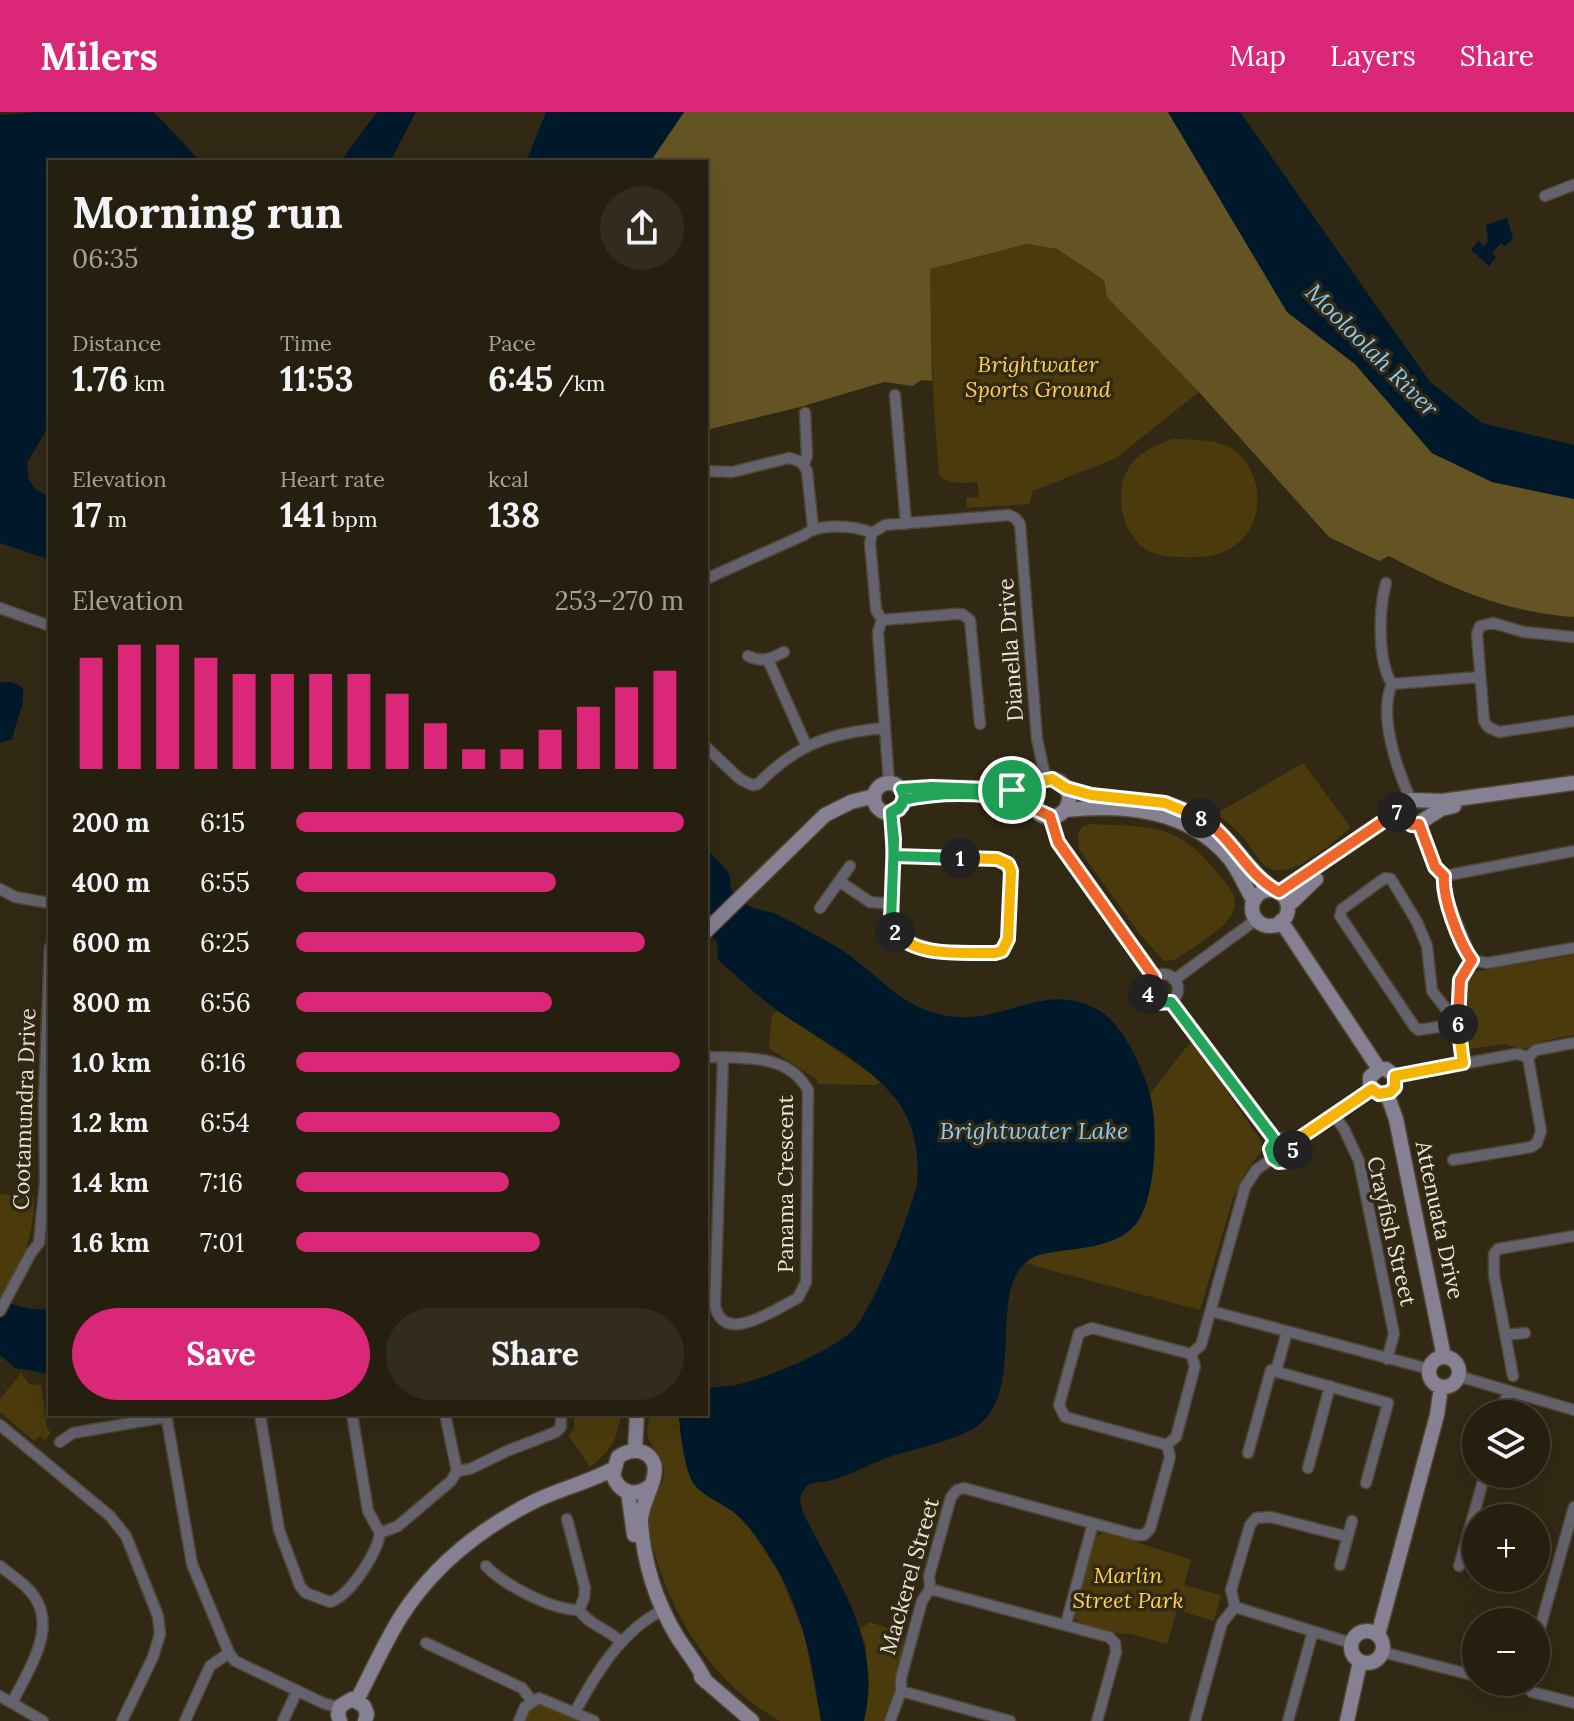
<!DOCTYPE html>
<meta charset="utf-8">
<style>
body{margin:0;font-family:Lora,serif;background:#312c1d;color:#f1f3f6;height:100vh;display:flex;flex-direction:column;font-size:30px;white-space:nowrap}
*{box-sizing:border-box;margin:0}
p{font-size:26px;color:#a3a29e}
.icon{flex:none;width:44px;height:44px;fill:none;stroke:currentColor;stroke-width:2;stroke-linecap:round;stroke-linejoin:round}
.map{position:relative;flex:1;overflow:hidden}
.panel{position:absolute;left:48px;top:48px;width:660px;height:1256px;display:flex;flex-direction:column;background:#251f0f;border-radius:0px;box-shadow:0 8px 32px #0002,0 0 0 2px #423d2f}
.panel>*{flex:none}
.controls{position:absolute;left:1462px;top:1288px;display:grid;gap:16px}
.controls a{display:grid;place-items:center;width:88px;height:88px;border-radius:50%;background:#251f0f;box-shadow:0 8px 32px #0002,0 0 0 2px #423d2f;font-size:40px}
.pin{position:absolute;display:grid;place-items:center;width:68px;height:68px;color:#fff;margin:-34px;border:4px solid #fff;border-radius:50%;box-shadow:0 2px 8px #0007}
.km{position:absolute;width:40px;height:40px;margin:-20px;border-radius:50%;background:#222;color:#fff;font-size:22px;line-height:40px;text-align:center}
.round{display:grid;place-items:center;flex:none;width:84px;height:84px;border-radius:42px;background:#312c1d}
.overview{display:flex;align-items:center;justify-content:space-between;height:136px;padding:0 24px}
h1{font-size:44px;font-weight:700;line-height:60px}
.stats{display:grid;grid-template-columns:repeat(3,1fr);gap:12px;height:136px;padding:8px 24px}
.stats div{display:grid;align-content:center}
.stats b{font-size:34px;font-weight:700}
.stats small{font-size:22px;font-weight:400}
.stats p{font-size:22px}
.chart{height:224px;padding:16px 24px}
.chart p{display:flex;justify-content:space-between}
.chart svg{width:100%;height:144px;margin-top:8px;stroke:#db2777;stroke-width:6}
.button{display:flex;gap:16px;margin-top:auto;padding:16px 24px}
.button a{flex:1;height:92px;border-radius:48px;background:#db2777;color:#fff;font-size:32px;font-weight:700;line-height:92px;text-align:center}
.button a+a{background:#312c1d;color:#f1f3f6}
ul{padding:0 24px;list-style:none;font-size:26px}
li{display:grid;grid-template-columns:128px 96px 1fr;align-items:center;height:60px}
li i{height:20px;border-radius:10px;background:#db2777}
header{display:flex;align-items:center;gap:48px;box-sizing:border-box;height:112px;padding:0 40px;background:#db2777;color:#fff}
header strong{font-size:38px}
nav{display:flex;gap:44px;margin-inline-start:auto;font-size:28px}
.map>svg:first-child{display:block}
.green{fill:#4b3b0c}
.forest{fill:#655423}
.water{fill:#00192a}
.lines{fill:none;stroke-linecap:round;stroke-linejoin:round}
.street-casing{stroke:#4f4733;stroke-width:13}
.secondary-casing{stroke:#4f4733;stroke-width:17}
.street{stroke:#64626d;stroke-width:10}
.secondary{stroke:#858192;stroke-width:14}
.split-1-casing{stroke:#fff;stroke-width:16}
.split-2-casing{stroke:#fff;stroke-width:16}
.split-3-casing{stroke:#fff;stroke-width:16}
.split-4-casing{stroke:#fff;stroke-width:16}
.split-5-casing{stroke:#fff;stroke-width:16}
.split-6-casing{stroke:#fff;stroke-width:16}
.split-7-casing{stroke:#fff;stroke-width:16}
.split-8-casing{stroke:#fff;stroke-width:16}
.split-9-casing{stroke:#fff;stroke-width:16}
.split-1{stroke:#22a559;stroke-width:10}
.split-2{stroke:#f5b400;stroke-width:10}
.split-3{stroke:#22a559;stroke-width:10}
.split-4{stroke:#f0652b;stroke-width:10}
.split-5{stroke:#22a559;stroke-width:10}
.split-6{stroke:#f5b400;stroke-width:10}
.split-7{stroke:#f0652b;stroke-width:10}
.split-8{stroke:#f0652b;stroke-width:10}
.split-9{stroke:#f5b400;stroke-width:10}
.labels{text-anchor:middle;dominant-baseline:central;stroke-width:7;stroke-linejoin:round;paint-order:stroke}
.park-label{font-size:22px;font-style:italic;fill:#fcd052;stroke:#312914}
.street-label{font-size:22px;fill:#eae5d8;stroke:#312914}
.water-label{font-size:24px;font-style:italic;fill:#8cc8f5;stroke:#312914}
</style>
<header>
<strong>Milers</strong>
<nav><a>Map</a><a>Layers</a><a>Share</a></nav>
</header>
<div class="map">
<svg width="1574" height="1609" viewBox="0 0 1574 1609">
<rect width="100%" height="100%" fill="#312914"/>
<!-- green -->
<path class="green" d="M1028 132 1057 137 1104 168 1107 185 1199 280 1116 346 1033 379 1029 392 967 396 966 386 979 385 977 370C963 371 951 373 939 363L933 282 930 157Z
M1173 327C1191 328 1211 327 1227 334 1257 347 1267 394 1247 421 1234 439 1216 445 1195 445 1179 445 1161 446 1147 438 1120 421 1112 376 1132 351 1142 339 1158 332 1173 327Z
M1303 651 1351 716C1332 730 1288 773 1264 753 1256 746 1251 735 1245 727 1236 717 1227 709 1216 702Z
M1090 712C1154 715 1178 711 1220 764 1230 776 1240 786 1232 802 1226 816 1189 838 1175 848L1164 849 1138 820 1079 737 1078 720 1083 714Z
M1574 843V923L1542 929V933L1521 937 1505 932 1468 937 1466 866 1473 860Z
M777 898 883 970 874 973 818 972 816 967 769 936 772 904Z
M1192 928 1261 1029 1262 1038 1247 1058 1233 1086 1200 1198 1024 1151C1041 1138 1066 1137 1086 1134L1154 1007 1150 982Z
M0 1082 34 1085C35 1122 22 1156 0 1187Z
M21 1261 29 1272 41 1273 47 1316 51 1321 45 1328 40 1324 34 1329 0 1300V1287Z
M574 1302H621C616 1329 612 1338 590 1355L568 1323 574 1316Z
M650 1302H680L688 1357 705 1382 734 1400 751 1418 778 1459 805 1524 821 1609H780C719 1575 679 1517 658 1452 653 1437 648 1421 648 1404 649 1388 665 1375 664 1359 664 1343 648 1334 647 1320 647 1315 649 1308 650 1302Z
M1106 1420 1191 1448 1184 1473 1221 1483 1214 1509 1177 1498 1167 1532 1131 1522 1112 1521 1076 1509 1074 1502 1095 1425Z
M870 1510 905 1522 894 1578 883 1609H864L866 1533 860 1517Z
M539 1591 583 1609H524L529 1598Z"/>
<!-- forest -->
<path class="forest" d="M684 0H1168L1287 200 1355 252 1432 341 1492 370 1574 387V505C1508 501 1447 475 1389 444L1379 449 1329 425 1199 280 1107 185 1104 168 1057 137 1027 132 930 157 932 269 921 268 913 274 884 270 800 295 706 318V50H650Z"/>
<!-- water -->
<path class="water" d="M40 0H154L201 50H50V312L27 351 29 368 36 378 50 385V446L47 447 0 431V3Z
M377 0H416L390 50H340Z
M546 0H684L650 50H526Z
M1168 0H1240L1430 270 1482 311 1574 333V387L1492 370 1432 341 1355 252 1287 200Z
M1507 106 1513 127 1505 134 1501 131 1492 141 1496 145 1489 154 1471 138 1478 129 1484 134 1488 129 1486 113Z
M0 570H12L23 576V589L12 627 0 631Z
M706 737C713 744 721 751 727 759 732 765 729 770 731 776 733 782 743 789 748 793 756 799 767 798 776 802 795 811 812 821 830 831 878 857 899 902 959 905 1010 908 1049 868 1100 899 1124 914 1145 960 1151 987 1158 1018 1156 1086 1136 1112 1114 1139 1070 1135 1039 1143 981 1163 1029 1272 980 1312 959 1329 916 1336 889 1345 870 1352 852 1362 832 1368 825 1370 817 1369 809 1372 798 1382 799 1390 804 1403 838 1470 883 1530 864 1609H821C813 1557 804 1503 777 1457 765 1437 751 1413 732 1399 720 1390 702 1384 693 1371 685 1358 680 1321 679 1305L680 1302H706V1277C716 1274 726 1275 736 1273 769 1265 825 1242 851 1220 870 1205 913 1096 917 1071 920 1045 914 1011 898 990 868 950 818 927 778 899 757 884 738 865 718 848L717 830 706 819Z
M0 1188C16 1194 33 1199 50 1197V1262L15 1256 0 1243Z"/>
<g class="lines">
<defs>
<path id="street" d="M1545 84 1573 73
M895 283 906 412
M804 352 807 344 805 301
M706 359 732 360 789 346C798 348 803 350 807 359L813 416
M706 467 804 423C819 411 854 413 872 421
M1386 471C1379 496 1377 549 1392 572 1378 603 1397 658 1411 688
M0 496 50 514
M882 508 956 502H962L970 508 980 612
M1574 525 1524 520 1493 511 1480 514 1477 522 1484 609 1488 615 1499 620 1574 609
M748 544C762 551 770 547 784 540
M768 548 807 635
M1392 572 1480 565
M706 635 740 667 752 673 758 672C797 632 830 621 884 616
M889 671 878 520 882 508 876 498 870 431 872 421 885 413 1009 403 1015 406 1020 412 1037 627 1046 668
M891 700 894 727 891 809 897 824 935 839 995 841 1002 839 1007 833 1011 759 1008 752 997 747 894 744
M1050 704 1058 730 1154 865
M1419 712 1435 755 1444 764V779L1472 848 1487 851 1574 836
M1444 764 1574 739
M1385 766 1391 767 1417 810 1427 834 1432 879 1458 912 1418 918 1414 914 1340 804 1342 797Z
M839 769 870 790 892 792
M0 777 15 785 50 791
M820 796 850 754
M1148 877a15 15 0 1 1 30 0a15 15 0 1 1-30 0Z
M1174 868 1257 807
M1171 890 1275 1028
M706 945C742 946 788 941 808 978L806 1170 798 1186C775 1197 724 1234 715 1194L723 945
M1463 951C1456 914 1453 881 1472 848
M1395 964 1517 942 1528 945 1536 938 1574 931
M1334 1003 1344 1017 1359 1049 1394 1222 1387 1247
M1269 1038a12 12 0 1 1 24 0a12 12 0 1 1-24 0Z
M1291 1032 1372 977
M1453 1048 1531 1035 1537 1031 1541 1019 1528 945
M0 1199 31 1141 39 1131 45 1070 44 987 50 835
M1211 1199 1429 1257
M1505 1223 1525 1221
M1276 1259 1287 1220
M1458 1264 1574 1298
M1513 1264 1494 1163V1142L1498 1137 1574 1124
M166 1302 192 1452 229 1541 235 1549 323 1591 340 1596
M260 1302 279 1418 300 1474 306 1481 330 1490C350 1484 377 1441 380 1421
M352 1302 368 1399 380 1421
M445 1302 457 1359
M1501 1302 1508 1279
M0 1313 110 1404 126 1424 158 1504 160 1522 153 1545 122 1609
M60 1330 73 1321 166 1305
M1167 1333 1065 1305 1059 1293 1079 1221 1092 1216 1191 1242
M1248 1341 1271 1258 1388 1291 1366 1371
M1308 1356 1330 1274
M567 1407 585 1476 584 1486 579 1498
M380 1421 398 1414 451 1369 457 1359 470 1357 507 1339 556 1320 561 1315V1302
M1340 1453 1352 1409
M0 1454C12 1464 29 1474 37 1489 55 1522 26 1562 12 1591
M486 1454C504 1473 552 1498 579 1498 589 1513 608 1517 621 1530
M1459 1454 1485 1362
M930 1477 1109 1525 1115 1531 1116 1540 1097 1609
M1235 1495 1231 1478 1250 1413 1256 1406 1271 1405 1348 1425
M1066 1512 1093 1411
M1536 1530 1574 1395
M426 1531 522 1576 532 1589
M1382 1540 1476 1564
M1500 1570 1525 1572 1532 1580 1574 1591
M901 1579 1010 1609
M0 1584 43 1609
M575 1600C596 1561 622 1518 663 1498
M185 1609 210 1554 229 1541
M283 1609 297 1579
M519 1609 525 1595 539 1586 594 1609
M890 1609 901 1579V1566L922 1489 930 1477 929 1464 951 1385 957 1378 964 1376 1136 1423H1144L1150 1417 1170 1345 1167 1333 1176 1325 1195 1254 1191 1242 1201 1233 1245 1075 1256 1058 1273 1046
M1195 1609 1222 1511 1235 1495 1351 1531
M1288 1609 1313 1519"/>
<path id="secondary" d="M1031 686a19 19 0 1 1 38 0a19 19 0 1 1-38 0Z
M874 686a15 15 0 1 1 30 0a15 15 0 1 1-30 0Z
M1066 676C1078 680 1090 684 1103 685 1141 689 1177 687 1210 712 1235 731 1249 760 1275 778
M901 677 932 675 1022 678 1035 675
M996 685 1021 689 1034 695
M903 688 931 683
M1403 696 1406 709 1416 713 1441 697 1454 694
M1065 698C1125 692 1188 697 1229 746 1240 760 1245 775 1254 789
M1252 796a18 18 0 1 1 36 0a18 18 0 1 1-36 0Z
M1279 780 1403 696 1411 688 1442 689 1574 671
M1288 794 1316 767
M1281 809 1379 957
M706 819 825 703 851 690 874 684
M1379 957 1370 965V974L1379 982H1387
M1379 957H1386L1395 964V975L1387 982
M1387 982 1396 1007 1444 1245
M1429 1260a15 15 0 1 1 30 0a15 15 0 1 1-30 0Z
M635 1338 637 1302
M650 1374C635 1386 619 1381 613 1363L618 1345C630 1336 648 1336 654 1352 659 1368 639 1393 641 1412 644 1451 656 1489 676 1523 686 1539 698 1553 706 1570
M628 1380 634 1423
M1351 1535a16 16 0 1 1 32 0a16 16 0 1 1-32 0Z
M1378 1523 1437 1303 1441 1275
M701 1565 752 1609
M357 1588C371 1561 384 1532 400 1506 432 1455 480 1417 533 1390 559 1377 587 1371 613 1357
M340 1609 338 1603 340 1594 352 1587 364 1594 367 1602 365 1609
M1347 1609 1360 1550"/>
</defs>
<!-- street casing -->
<use href="#street" class="street-casing"/>
<!-- secondary casing -->
<use href="#secondary" class="secondary-casing"/>
<!-- street -->
<use href="#street" class="street"/>
<!-- secondary -->
<use href="#secondary" class="secondary"/>
</g>
<g class="lines">
<defs>
<path id="split-1" d="M960 746 894 744 891 700 902 693 904 684 901 677 932 675 1012 678"/>
<path id="split-2" d="M895 820C916 846 964 840 995 841L1002 839 1008 827 1011 759 1008 752 997 747 960 746"/>
<path id="split-3" d="M895 820 891 809 894 727 891 700 899 697 903 688C938 680 980 680 1015 688"/>
<path id="split-4" d="M1015 688 1050 704 1058 730 1154 865 1148 874V882"/>
<path id="split-5" d="M1148 882 1156 891 1171 890 1275 1028 1270 1037 1273 1046 1279 1050 1287 1049 1293 1038"/>
<path id="split-6" d="M1293 1038 1291 1032 1372 977 1379 982 1390 980 1395 975V964L1463 951 1458 912"/>
<path id="split-7" d="M1397 700 1403 696 1406 709 1412 713 1419 712 1435 755 1444 764C1442 785 1459 831 1472 848L1460 868 1458 912"/>
<path id="split-8" d="M1201 706C1233 725 1246 763 1279 780L1397 700"/>
<path id="split-9" d="M1012 678 1035 675 1042 669 1052 667 1066 676 1091 683 1165 691 1201 706"/>
</defs>
<!-- split-1 casing -->
<use href="#split-1" class="split-1-casing"/>
<!-- split-2 casing -->
<use href="#split-2" class="split-2-casing"/>
<!-- split-3 casing -->
<use href="#split-3" class="split-3-casing"/>
<!-- split-4 casing -->
<use href="#split-4" class="split-4-casing"/>
<!-- split-5 casing -->
<use href="#split-5" class="split-5-casing"/>
<!-- split-6 casing -->
<use href="#split-6" class="split-6-casing"/>
<!-- split-7 casing -->
<use href="#split-7" class="split-7-casing"/>
<!-- split-8 casing -->
<use href="#split-8" class="split-8-casing"/>
<!-- split-9 casing -->
<use href="#split-9" class="split-9-casing"/>
<!-- split-1 -->
<use href="#split-1" class="split-1"/>
<!-- split-2 -->
<use href="#split-2" class="split-2"/>
<!-- split-3 -->
<use href="#split-3" class="split-3"/>
<!-- split-4 -->
<use href="#split-4" class="split-4"/>
<!-- split-5 -->
<use href="#split-5" class="split-5"/>
<!-- split-6 -->
<use href="#split-6" class="split-6"/>
<!-- split-7 -->
<use href="#split-7" class="split-7"/>
<!-- split-8 -->
<use href="#split-8" class="split-8"/>
<!-- split-9 -->
<use href="#split-9" class="split-9"/>
</g>
<g class="labels">
<!-- park labels -->
<g class="park-label">
<text x="1038" y="252">Brightwater<tspan x="1038" dy="25">Sports Ground</tspan></text>
<text x="1128" y="1463">Marlin<tspan x="1128" dy="25">Street Park</tspan></text>
</g>
<!-- street labels -->
<g class="street-label">
<text transform="translate(1010 538) rotate(-94)">Dianella Drive</text>
<text transform="translate(24 997) rotate(-88)">Cootamundra Drive</text>
<text transform="translate(785 1072) rotate(-90)">Panama Crescent</text>
<text transform="translate(1440 1108) rotate(78)">Attenuata Drive</text>
<text transform="translate(1392 1119) rotate(77)">Crayfish Street</text>
<text transform="translate(909 1464) rotate(-74)">Mackerel Street</text>
</g>
<!-- water labels -->
<g class="water-label">
<text transform="translate(1372 238) rotate(45)">Mooloolah River</text>
<text x="1034" y="1018">Brightwater Lake</text>
</g>
</g>
</svg>
<div class="controls">
<a><svg class="icon" aria-label="layers" viewBox="0 0 24 24"><path d="M12 4l9 5-9 5-9-5zM3 14l9 5 9-5"/></svg></a>
<a>+</a>
<a>−</a>
</div>
<div class="pin" style="left:1012px;top:678px;background:#1e9e55"><svg class="icon" aria-label="arrive" viewBox="0 0 24 24"><path d="M6 21V4h12l-3 4 3 4H6"/></svg></div>
<b class="km" style="left:960px;top:746px">1</b>
<b class="km" style="left:895px;top:820px">2</b>
<b class="km" style="left:1148px;top:882px">4</b>
<b class="km" style="left:1293px;top:1038px">5</b>
<b class="km" style="left:1458px;top:912px">6</b>
<b class="km" style="left:1397px;top:700px">7</b>
<b class="km" style="left:1201px;top:706px">8</b>
<section class="panel">
<div class="overview"><div><h1>Morning run</h1><p>06:35</p></div><a class="round"><svg class="icon" aria-label="share" viewBox="0 0 24 24"><path d="M12 15V3M7 8l5-5 5 5M5 13v7h14v-7"/></svg></a></div>
<div class="stats">
<div><p>Distance</p><b>1.76<small> km</small></b></div>
<div><p>Time</p><b>11:53</b></div>
<div><p>Pace</p><b>6:45<small> /km</small></b></div>
</div>
<div class="stats">
<div><p>Elevation</p><b>17<small> m</small></b></div>
<div><p>Heart rate</p><b>141<small> bpm</small></b></div>
<div><p>kcal</p><b>138</b></div>
</div>
<div class="chart"><p><span>Elevation</span>253–270 m</p>
<svg viewBox="0 0 160 44" preserveAspectRatio="none"><path d="M5 44V10M15 44V6M25 44V6M35 44V10M45 44V15M55 44V15M65 44V15M75 44V15M85 44V21M95 44V30M105 44V38M115 44V38M125 44V32M135 44V25M145 44V19M155 44V14"/></svg>
</div>
<ul>
<li><b>200 m</b>6:15<i style="width:100%"></i></li>
<li><b>400 m</b>6:55<i style="width:67%"></i></li>
<li><b>600 m</b>6:25<i style="width:90%"></i></li>
<li><b>800 m</b>6:56<i style="width:66%"></i></li>
<li><b>1.0 km</b>6:16<i style="width:99%"></i></li>
<li><b>1.2 km</b>6:54<i style="width:68%"></i></li>
<li><b>1.4 km</b>7:16<i style="width:55%"></i></li>
<li><b>1.6 km</b>7:01<i style="width:63%"></i></li>
</ul>
<div class="button"><a>Save</a><a>Share</a></div>
</section>
</div>
